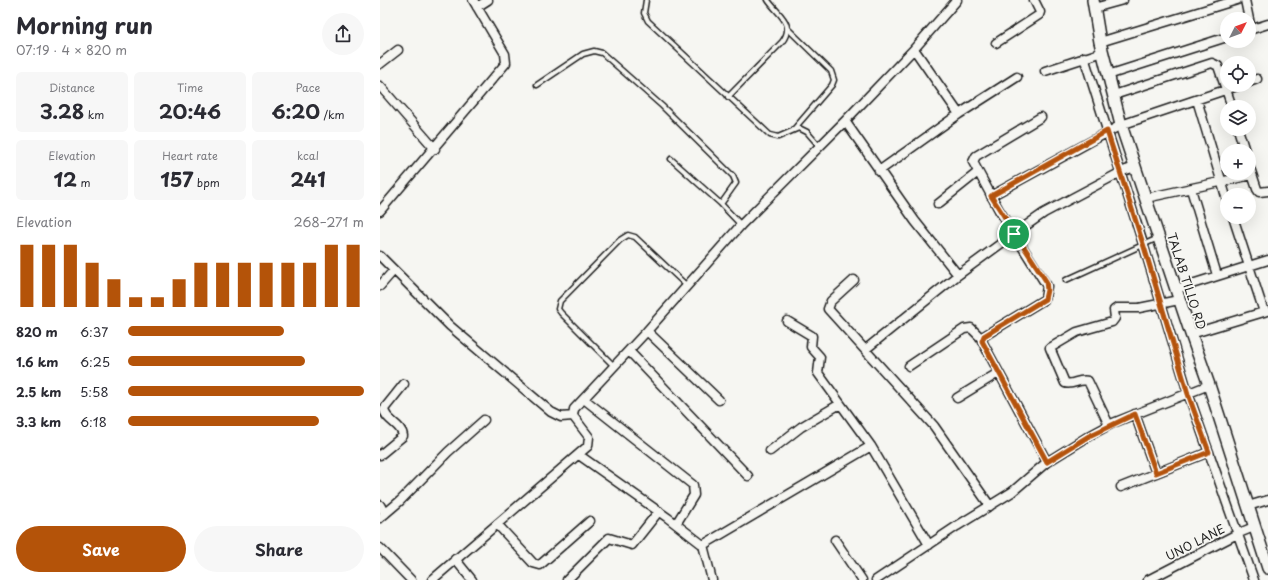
<!DOCTYPE html>
<meta charset="utf-8">
<style>
body{margin:0;font-family:"Playpen Sans",sans-serif;background:#f7f7f7;color:#2b2b33;height:100vh;display:flex;flex-direction:column;font-size:15px;white-space:nowrap}
*{box-sizing:border-box;margin:0}
p{font-size:13px;color:#7c7c81}
.icon{flex:none;width:22px;height:22px;fill:none;stroke:currentColor;stroke-width:2;stroke-linecap:round;stroke-linejoin:round}
.map{position:relative;flex:1;overflow:hidden}
.drawer{display:flex;flex-direction:column;background:#fff;width:380px}
.drawer>*{flex:none}
.needle{width:26px;rotate:48deg}
.tools{position:absolute;left:840px;top:12px;display:grid;gap:8px}
.tools a{display:grid;place-items:center;width:36px;height:36px;border-radius:50%;background:#fff;box-shadow:0 4px 16px #0002;font-size:20px}
.pin{position:absolute;display:grid;place-items:center;width:34px;height:34px;color:#fff;margin:-17px;border:2px solid #fff;border-radius:50%;box-shadow:0 1px 4px #0007}
.round{display:grid;place-items:center;flex:none;width:42px;height:42px;border-radius:21px;background:#f7f7f7}
.head{display:flex;align-items:center;justify-content:space-between;height:68px;padding:0 16px}
h1{font-size:22px;font-weight:700;line-height:30px}
.metrics{display:grid;grid-template-columns:repeat(3,1fr);gap:6px;height:68px;padding:4px 16px}
.metrics div{display:grid;align-content:center;border-radius:6px;background:#f7f7f7;text-align:center}
.metrics b{font-size:20px;font-weight:700}
.metrics small{font-size:11px;font-weight:400}
.metrics p{font-size:11px}
.chart{height:112px;padding:8px 16px}
.chart p{display:flex;justify-content:space-between}
.chart svg{width:100%;height:72px;margin-top:4px;stroke:#b45309;stroke-width:6}
.cta{display:flex;gap:8px;margin-top:auto;padding:8px 16px}
.cta a{flex:1;height:46px;border-radius:24px;background:#b45309;color:#fff;font-size:16px;font-weight:700;line-height:46px;text-align:center}
.cta a+a{background:#f7f7f7;color:#2b2b33}
ul{padding:0 16px;list-style:none;font-size:13px}
li{display:grid;grid-template-columns:64px 48px 1fr;align-items:center;height:30px}
li i{height:10px;border-radius:5px;background:#b45309}
main{display:flex;flex:1;min-height:0}
.map>svg:first-child{display:block}
.lines{fill:none;stroke-linecap:round;stroke-linejoin:round}
.lane-casing{stroke:#1c1c1c;stroke-width:7}
.street-casing{stroke:#1c1c1c;stroke-width:11}
.secondary-casing{stroke:#1c1c1c;stroke-width:14}
.lane{stroke:#f6f6f2;stroke-width:4}
.street{stroke:#f6f6f2;stroke-width:8}
.secondary{stroke:#f6f6f2;stroke-width:11}
.route-casing{stroke:#fff;stroke-width:8}
.route{stroke:#b45309;stroke-width:5}
.labels{text-anchor:middle;dominant-baseline:central;stroke-width:3.5;stroke-linejoin:round;paint-order:stroke}
.street-label{font-size:12px;fill:#1c1c1c;stroke:#f6f6f2}
</style>
<main>
<section class="drawer">
<div class="head"><div><h1>Morning run</h1><p>07:19 · 4 × 820 m</p></div><a class="round"><svg class="icon" aria-label="share" viewBox="0 0 24 24"><path d="M12 15V3M7 8l5-5 5 5M5 13v7h14v-7"/></svg></a></div>
<div class="metrics">
<div><p>Distance</p><b>3.28<small> km</small></b></div>
<div><p>Time</p><b>20:46</b></div>
<div><p>Pace</p><b>6:20<small> /km</small></b></div>
</div>
<div class="metrics">
<div><p>Elevation</p><b>12<small> m</small></b></div>
<div><p>Heart rate</p><b>157<small> bpm</small></b></div>
<div><p>kcal</p><b>241</b></div>
</div>
<div class="chart"><p><span>Elevation</span>268–271 m</p>
<svg viewBox="0 0 160 44" preserveAspectRatio="none"><path d="M5 44V6M15 44V6M25 44V6M35 44V17M45 44V27M55 44V38M65 44V38M75 44V27M85 44V17M95 44V17M105 44V17M115 44V17M125 44V17M135 44V17M145 44V6M155 44V6"/></svg>
</div>
<ul>
<li><b>820 m</b>6:37<i style="width:66%"></i></li>
<li><b>1.6 km</b>6:25<i style="width:75%"></i></li>
<li><b>2.5 km</b>5:58<i style="width:100%"></i></li>
<li><b>3.3 km</b>6:18<i style="width:81%"></i></li>
</ul>
<div class="cta"><a>Save</a><a>Share</a></div>
</section>
<div class="map">
<svg width="888" height="580" viewBox="0 0 888 580">
<rect width="100%" height="100%" fill="#f6f6f2"/>
<filter id="ink" filterUnits="userSpaceOnUse"><feTurbulence type="fractalNoise" baseFrequency=".025" numOctaves="2"/><feDisplacementMap in="SourceGraphic" scale="8" xChannelSelector="R" yChannelSelector="G"/><feConvolveMatrix kernelMatrix="1 2 1 2 8 2 1 2 1" color-interpolation-filters="sRGB"/></filter>
<g filter="url(#ink)">
<g class="lines">
<defs>
<path id="lane" d="M266 0 264 13 268 21 390 135 398 137 419 128 427 132 440 147
M408 29 451 71 454 80 452 85 414 129
M157 85 203 54 214 51 222 53 282 106 353 176 356 183 341 204
M348 97 402 42C416 23 398 15 388 0
M291 159 341 204 361 225
M686 280 778 238
M234 366 181 313 178 309 180 301 240 240 248 235 255 237 307 286"/>
<path id="street" d="M865 0 871 29
M97 7 108 0
M714 8 743 0
M869 30 888 24
M720 42 857 0
M616 43 659 15 660 12 654 0
M534 49 579 114
M704 57 765 250 808 393 874 580
M0 64 18 50
M665 71 723 52
M728 75 847 37
M869 82 877 79
M0 86 55 149
M734 95 832 63 838 66 852 107
M817 100 847 200
M661 117 596 156 593 162 619 210 667 286 665 299 604 336 602 341 667 462
M465 121 535 221 578 275
M858 129 865 151
M869 165 877 189 879 192 888 191
M499 171 579 114 637 77
M811 189 837 275
M611 196 741 125 860 85
M766 198 872 175
M558 204 598 172
M0 211 126 63 125 54 93 0
M853 217 884 312
M0 256 70 326 171 412 181 417 193 416
M474 280 451 301 448 309 554 426 610 506
M0 286 14 270
M796 289 888 260
M407 321 432 336 431 347 440 357 438 373 491 446 549 545
M267 331 339 400
M811 334 887 311
M486 349 578 275 634 234 664 213 743 171 755 167
M249 351 368 476
M529 366 584 329 591 328 602 339
M577 398 618 373
M204 399 313 485 314 495 296 524
M755 414 776 473
M729 425 708 381C699 378 693 386 685 383L670 348 697 332 732 322 735 318 734 310 737 308H759L799 300
M390 451 421 427 460 404
M0 455 23 436C22 424 5 421 4 409L24 384
M199 455 288 518 323 545 332 580
M741 487 829 452
M0 505 5 514
M868 506 888 500
M0 518 20 501 68 452 104 420
M117 524 153 563 160 565 210 521
M455 540 482 580
M323 545 491 446
M0 548 31 580
M75 559 92 580
M52 580 208 446 209 437 193 416 194 409 267 331 361 225 465 121 534 49 577 0
M187 580 229 538 252 545 279 511
M496 580 577 526 632 492 667 462 709 436 733 423 829 385
M768 580 859 533 874 527"/>
<path id="secondary" d="M713 0 720 42 741 125 811 334 829 385 888 568"/>
</defs>
<!-- lane casing -->
<use href="#lane" class="lane-casing"/>
<!-- street casing -->
<use href="#street" class="street-casing"/>
<!-- secondary casing -->
<use href="#secondary" class="secondary-casing"/>
<!-- lane -->
<use href="#lane" class="lane"/>
<!-- street -->
<use href="#street" class="street"/>
<!-- secondary -->
<use href="#secondary" class="secondary"/>
</g>
</g>
<g class="lines" filter="url(#ink)">
<defs>
<path id="route" d="M727 131 765 250 808 394 829 452 776 473 755 414 709 436 667 462 602 341 604 336 665 299 667 290 666 281 611 196Z"/>
</defs>
<!-- route casing -->
<use href="#route" class="route-casing"/>
<!-- route -->
<use href="#route" class="route"/>
</g>
<g class="labels">
<!-- street labels -->
<g class="street-label">
<text transform="translate(807 281) rotate(72)">TALAB TILLO RD</text>
<text transform="translate(815 542) rotate(-27)">UNO LANE</text>
</g>
</g>
</svg>
<div class="tools">
<a><svg class="needle" viewBox="-14 -14 28 28"><path d="M0-13l5 13h-10z" fill="#e53935"/><path d="M0 13l5-13h-10z" fill="#7c7c81"/></svg></a>
<a><svg class="icon" aria-label="locate" viewBox="0 0 24 24"><circle cx="12" cy="12" r="6"/><path d="M12 2v4M12 18v4M2 12h4M18 12h4"/></svg></a>
<a><svg class="icon" aria-label="layers" viewBox="0 0 24 24"><path d="M12 4l9 5-9 5-9-5zM3 14l9 5 9-5"/></svg></a>
<a>+</a>
<a>−</a>
</div>
<div class="pin" style="left:634px;top:234px;background:#1e9e55"><svg class="icon" aria-label="arrive" viewBox="0 0 24 24"><path d="M6 21V4h12l-3 4 3 4H6"/></svg></div>
</div>
</main>
